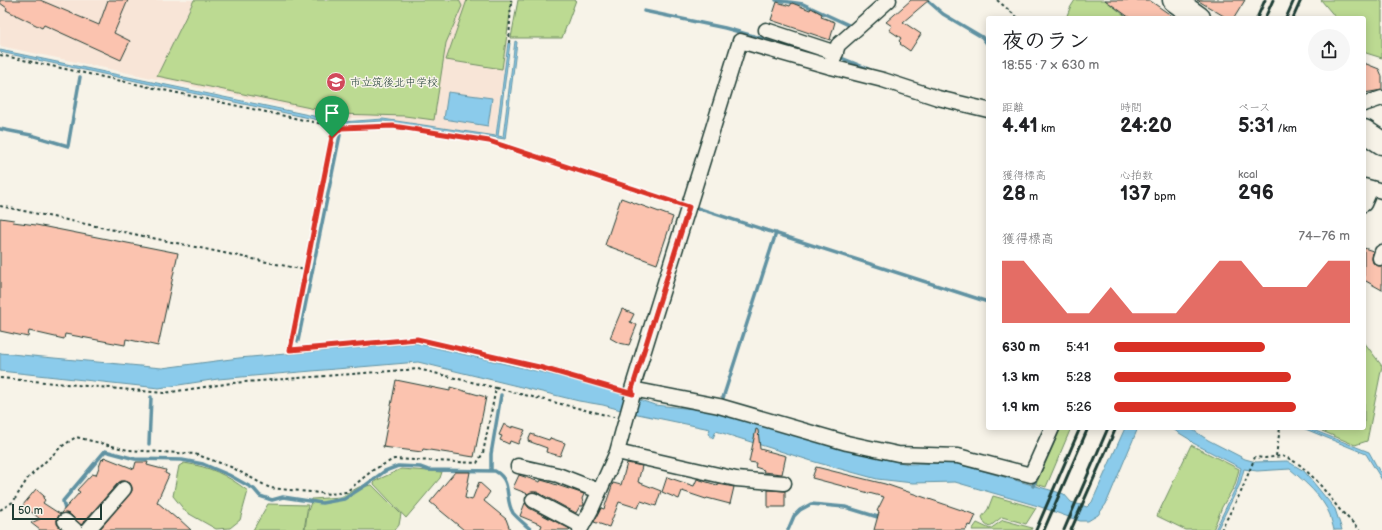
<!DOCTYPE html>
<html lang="ja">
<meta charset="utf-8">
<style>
body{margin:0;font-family:"Balsamiq Sans","Klee One",sans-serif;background:#f6f6f6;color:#202124;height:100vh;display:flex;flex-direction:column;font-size:15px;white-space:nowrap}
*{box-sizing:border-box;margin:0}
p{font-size:13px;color:#757577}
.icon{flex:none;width:22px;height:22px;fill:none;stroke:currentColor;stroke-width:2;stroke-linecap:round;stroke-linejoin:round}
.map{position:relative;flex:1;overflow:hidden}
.details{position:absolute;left:986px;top:16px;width:380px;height:414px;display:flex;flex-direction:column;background:#fff;border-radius:4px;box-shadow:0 2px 10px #0003}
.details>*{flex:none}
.scale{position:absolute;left:12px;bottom:10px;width:90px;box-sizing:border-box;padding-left:4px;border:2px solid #1f3d34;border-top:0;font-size:11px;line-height:14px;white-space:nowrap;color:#1f3d34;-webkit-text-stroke:3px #f7f3e8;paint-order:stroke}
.pin{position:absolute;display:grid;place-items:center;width:34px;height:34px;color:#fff;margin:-41px -17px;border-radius:50% 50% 50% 0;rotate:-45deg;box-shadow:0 0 4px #0007}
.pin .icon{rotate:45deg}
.round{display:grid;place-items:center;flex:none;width:42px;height:42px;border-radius:21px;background:#f6f6f6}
.summary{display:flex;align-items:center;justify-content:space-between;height:68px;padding:0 16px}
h1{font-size:22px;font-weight:700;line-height:30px}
.stats{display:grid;grid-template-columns:repeat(3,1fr);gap:6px;height:68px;padding:4px 16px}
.stats div{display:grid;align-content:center}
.stats b{font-size:20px;font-weight:700}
.stats small{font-size:11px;font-weight:400}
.stats p{font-size:11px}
.chart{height:112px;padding:8px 16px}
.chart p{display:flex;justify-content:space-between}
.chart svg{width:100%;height:72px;margin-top:4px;fill:#d93025;opacity:.7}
ul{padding:0 16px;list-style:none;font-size:13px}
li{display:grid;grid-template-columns:64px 48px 1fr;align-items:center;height:30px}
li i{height:10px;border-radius:5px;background:#d93025}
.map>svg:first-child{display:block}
.built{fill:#f8e5d7}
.green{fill:#bcda92;stroke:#6e8c63}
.water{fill:#8bcbeb;stroke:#6092a2}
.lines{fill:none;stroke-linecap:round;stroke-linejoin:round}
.stream{stroke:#6092a2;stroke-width:3.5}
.building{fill:#fbc3af;stroke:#1f3d34}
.street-casing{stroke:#1f3d34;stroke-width:17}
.primary-casing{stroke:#1f3d34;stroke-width:25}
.path{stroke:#1f3d34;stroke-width:2;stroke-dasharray:3 3;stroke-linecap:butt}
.street{stroke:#f7f3e8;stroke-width:14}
.primary{stroke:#f7f3e8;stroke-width:22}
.rail{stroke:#1f3d34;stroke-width:3}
.route-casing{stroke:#fff;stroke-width:8}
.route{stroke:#d93025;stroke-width:5}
.labels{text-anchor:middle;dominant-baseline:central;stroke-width:3;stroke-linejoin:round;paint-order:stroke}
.poi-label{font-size:11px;fill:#1f3d34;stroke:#f7f3e8;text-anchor:start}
</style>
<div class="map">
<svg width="1382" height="530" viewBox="0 0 1382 530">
<rect width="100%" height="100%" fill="#f7f3e8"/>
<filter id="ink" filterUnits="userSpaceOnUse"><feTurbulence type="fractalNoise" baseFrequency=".025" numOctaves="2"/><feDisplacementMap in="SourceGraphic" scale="8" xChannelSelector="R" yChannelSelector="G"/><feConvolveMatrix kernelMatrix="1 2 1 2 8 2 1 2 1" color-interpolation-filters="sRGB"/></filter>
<g filter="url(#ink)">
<!-- built -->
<path class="built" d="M0 0H512L495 136 381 118H342L0 46Z"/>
<!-- green -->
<path class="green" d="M194 0H459L462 6 446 43 434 120 405 116 339 114 157 76Z
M467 0H512L502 69 446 60Z
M518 0H576L562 38H511Z
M1075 0H1105L1128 18H1066L1070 8Z
M1321 0H1382V58L1366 53 1364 51V18H1336Z
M1364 342 1382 366 1367 441 1355 445 1322 431 1323 428H1364Z
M1061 428H1071L1046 487 1036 484Z
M1191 445 1239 469 1235 485 1222 507 1213 530H1186L1157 516Z
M184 463C211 467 225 474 248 491L240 520 230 528 216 529 186 512 173 496 179 466Z
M401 469 442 472 440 478 406 518 374 484 375 481Z
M372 485 401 514 399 525 395 530H305L307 514 312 499 341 497 359 487Z
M993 496 1036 508 1026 524 1002 517 989 527 985 524 982 517 988 509Z
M268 504 308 505 304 530H253Z
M1003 520 1032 528 1031 530H972L977 523 990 529Z"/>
<!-- water -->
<path class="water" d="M515 41 517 42 505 139 383 121 349 123 342 125 0 52V50L342 122 383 119 496 136 508 43H510L498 136 503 137Z
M448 92 492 98 488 126 444 119Z
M415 343 558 376 604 388 655 405 713 411 837 448 908 464 955 463 1064 494 1071 502 1087 507 1092 502 1125 428H1138L1106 504 1098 515 1088 521H1080L1038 506 955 482 913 483 877 479 815 462 716 431 713 438 708 434 710 429 628 412 603 405 579 401 418 362 218 379 159 388 0 371V353L162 368 239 358Z
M1171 428H1190L1208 440 1245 459 1256 462 1287 461 1304 471 1335 509 1342 530H1334C1333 525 1331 520 1330 515 1323 497 1304 481 1290 469L1257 471 1244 469 1240 484 1217 530H1215L1237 485 1241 468 1193 443 1189 439Z
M1303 428H1308L1369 452 1382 476V480L1366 454Z"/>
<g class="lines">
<!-- stream -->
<path class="stream" d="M776 0 803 4 853 27
M927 0 943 14 982 37 988 45
M644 11 725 28 818 54
M840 55 839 57 871 70
M0 129 31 135 68 146 80 77
M697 208 988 302
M298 341 340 135
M723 398 776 233
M149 444 151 397
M491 471V454L501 395
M1033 486 1037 477
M66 514 63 501 105 451 135 459 182 460 203 464 229 475 254 489 260 496 272 500 283 497 322 503 344 499 366 485 385 471 398 466 420 467 428 470 495 471C513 481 504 499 513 513 518 519 526 525 531 530
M788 530 794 516 800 510 811 504 845 507 881 518"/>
</g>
<!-- building -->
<path class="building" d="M0 0H40L99 25 108 0H128L114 33 130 41 121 60 44 25 42 28 6 10 7 8 0 3Z
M911 0H929L903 22 921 34 910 51 900 44 901 43 899 41 901 38 889 30 892 26 886 22Z
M1105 0H1149L1175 18H1130Z
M1197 0H1245L1234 18H1227Z
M777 2 790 6 792 3 810 10 811 8 822 14 821 17 835 22 830 40 771 20Z
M1364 63 1379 69 1382 76V90L1364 93Z
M621 198 673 217 657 264 605 245Z
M0 218 14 220 13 222 36 225 178 253 158 346 126 339 125 345 65 334 64 339 29 331 28 337 0 331Z
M1364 248 1373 251 1372 259 1373 263 1378 266H1382V290L1364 280Z
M622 309 634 314 630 322 637 325 629 345 619 343 610 338Z
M396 380 450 391V387L486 397 474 457 423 449 422 452 383 447Z
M504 424 512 428V426L525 430 518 444 510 441 509 444 500 440 502 436 499 435Z
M756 429 758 430 760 449 786 456 782 474 763 472 764 470 755 467 756 463 749 462Z
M531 434 549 440 550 438 565 443 560 456 546 452 547 448 528 441Z
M104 457 134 469 136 462H148L147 465 166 470 165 473 169 475 157 502 177 519 178 518 191 530H101L100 529 132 491V487L130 483 125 481H121L118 483 81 525 71 515 66 513 59 515 57 519V524L62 530H40L31 523 40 519 23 505 36 489 44 496 43 498 45 500 43 503 60 514 80 492 77 490 92 474 96 475 102 459 103 460Z
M627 463 642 466 638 482 661 491 656 506 641 501 638 508 619 502 609 527 594 522 601 508 604 509 613 483 621 485Z
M816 467 885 484 976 515 971 526 968 525 966 530H874L879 512 877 511 884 497 812 478Z
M455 472H470L465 498 472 500 479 482 490 492 484 501 506 519 510 530H464L430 502Z
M519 475 540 482 541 480 548 482 584 494 582 499 584 504 583 506H580L576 513 537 492H532L528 494 513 488Z
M667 477 694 486 697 479 717 485 718 484 734 487 730 504 707 498 706 499 682 491 679 499 662 492Z
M768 490 785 491V507H768Z
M525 503 529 508 570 529 569 530H540L542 525 520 516Z"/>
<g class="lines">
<defs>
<path id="street" d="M766 30 836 53
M831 67 838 45 889 0
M1364 104 1382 98
M1364 186 1382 191
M1364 204 1371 188
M1380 258 1382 252
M632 389 719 406 847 443 898 454 958 456 1031 475 1052 428
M617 452 736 479 784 483
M518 466 558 475 599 491
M533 500 582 526
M65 521 75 530
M88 530 124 489
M580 530 591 510 617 452 633 394 632 389 740 41 831 67 883 80 938 98 988 110"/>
<path id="primary" d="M1174 0 1199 18
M1364 131 1382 143"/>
</defs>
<!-- street casing -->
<use href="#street" class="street-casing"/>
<!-- primary casing -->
<use href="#primary" class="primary-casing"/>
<!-- path -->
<path class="path" d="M997 0 1018 18
M509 43 511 0
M0 55 341 128
M0 206 305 270
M0 378 164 393 232 383 418 369 496 388
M619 390 539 367 417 339 290 350 332 137 341 128 393 126 489 141 676 203
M1276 456 1280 428
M0 510 13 502 28 478 61 447 76 437 128 450 195 454 231 467 270 488 330 494 346 492 373 470 394 459 477 463 483 453 496 388 614 417
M1221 530 1241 492 1255 457 1265 458 1282 456 1290 459 1300 465 1317 481 1340 510 1360 530"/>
<!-- street -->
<use href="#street" class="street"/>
<!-- primary -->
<use href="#primary" class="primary"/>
<!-- rail -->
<path class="rail" d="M1257 18 1265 0
M1265 18 1273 0
M1286 18 1294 0
M1293 18 1301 0
M1036 530 1080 428
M1044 530 1088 428
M1064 530 1108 428
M1071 530 1116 428"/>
</g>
</g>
<g class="lines" filter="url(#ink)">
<defs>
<path id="route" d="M393 126 489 141 689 207 632 389 633 394 539 367 417 339 290 350 332 137 341 128Z"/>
</defs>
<!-- route casing -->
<use href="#route" class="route-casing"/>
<!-- route -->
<use href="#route" class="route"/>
</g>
<!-- icons -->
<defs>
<symbol id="school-disc" viewBox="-11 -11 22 22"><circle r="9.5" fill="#d1495b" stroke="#f7f3e8"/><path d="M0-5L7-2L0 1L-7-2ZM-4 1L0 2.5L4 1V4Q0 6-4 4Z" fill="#fff"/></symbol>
</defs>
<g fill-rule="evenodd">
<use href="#school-disc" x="325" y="71" width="22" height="22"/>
</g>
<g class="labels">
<!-- poi labels -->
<g class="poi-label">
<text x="350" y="82">市立筑後北中学校</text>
</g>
</g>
</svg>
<div class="scale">50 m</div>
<div class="pin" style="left:332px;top:137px;background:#1e9e55"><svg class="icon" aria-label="arrive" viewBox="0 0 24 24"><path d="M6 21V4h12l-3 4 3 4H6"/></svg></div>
<section class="details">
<div class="summary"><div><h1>夜のラン</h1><p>18:55 · 7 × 630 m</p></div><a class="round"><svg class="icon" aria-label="share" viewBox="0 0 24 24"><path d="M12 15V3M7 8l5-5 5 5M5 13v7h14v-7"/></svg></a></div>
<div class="stats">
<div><p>距離</p><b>4.41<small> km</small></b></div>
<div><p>時間</p><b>24:20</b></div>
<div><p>ペース</p><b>5:31<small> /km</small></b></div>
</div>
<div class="stats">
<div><p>獲得標高</p><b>28<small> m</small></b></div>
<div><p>心拍数</p><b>137<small> bpm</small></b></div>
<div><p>kcal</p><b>296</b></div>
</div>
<div class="chart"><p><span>獲得標高</span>74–76 m</p>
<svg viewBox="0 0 160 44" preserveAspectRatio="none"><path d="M0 44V6L10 6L20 22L30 38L40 38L50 22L60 38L70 38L80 38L90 22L100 6L110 6L120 22L130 22L140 22L150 6L160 6V44z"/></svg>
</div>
<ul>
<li><b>630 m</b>5:41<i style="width:64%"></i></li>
<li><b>1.3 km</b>5:28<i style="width:75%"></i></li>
<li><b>1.9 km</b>5:26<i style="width:77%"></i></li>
</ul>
</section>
</div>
